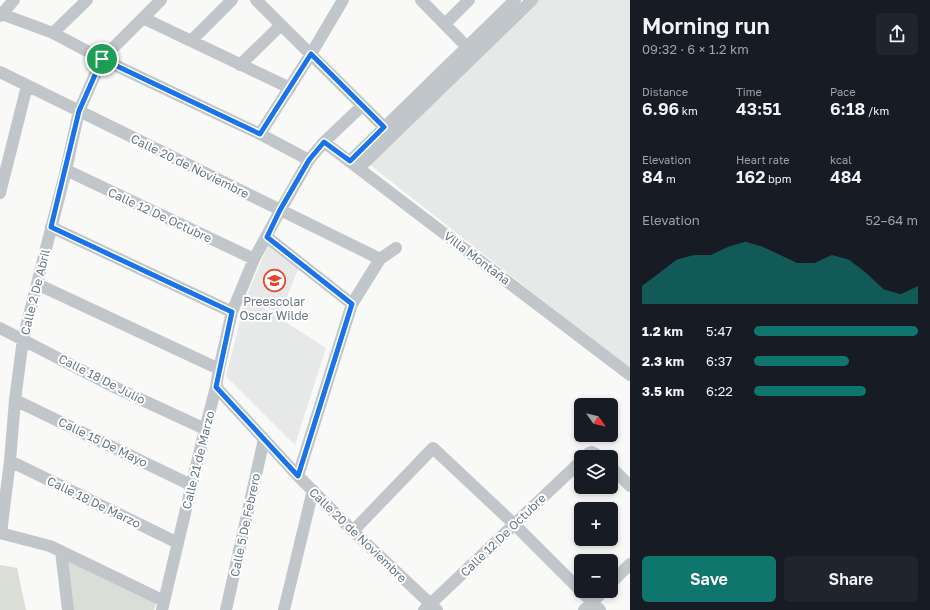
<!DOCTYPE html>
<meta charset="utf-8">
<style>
body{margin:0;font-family:"Golos Text",sans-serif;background:#20242c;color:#f1f3f6;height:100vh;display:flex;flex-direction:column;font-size:15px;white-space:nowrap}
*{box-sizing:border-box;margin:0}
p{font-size:13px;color:#9ea1a6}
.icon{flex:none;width:22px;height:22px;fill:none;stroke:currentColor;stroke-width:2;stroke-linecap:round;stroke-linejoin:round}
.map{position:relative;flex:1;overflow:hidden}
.sheet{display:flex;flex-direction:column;background:#171b24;width:300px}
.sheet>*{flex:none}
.needle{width:26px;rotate:124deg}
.fabs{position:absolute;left:574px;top:398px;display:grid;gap:8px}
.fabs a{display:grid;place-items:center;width:44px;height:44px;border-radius:6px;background:#171b24;box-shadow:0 2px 6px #0003;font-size:20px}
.pin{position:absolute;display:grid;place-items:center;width:34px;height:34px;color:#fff;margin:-17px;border:2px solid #fff;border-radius:50%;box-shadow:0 1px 4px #0007}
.round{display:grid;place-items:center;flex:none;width:42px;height:42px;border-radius:6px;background:#20242c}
.head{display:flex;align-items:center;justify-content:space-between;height:68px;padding:0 12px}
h1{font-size:22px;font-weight:600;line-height:30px}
.figures{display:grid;grid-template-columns:repeat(3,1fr);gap:6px;height:68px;padding:4px 12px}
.figures div{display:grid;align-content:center}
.figures b{font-size:17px;font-weight:600}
.figures small{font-size:11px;font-weight:400}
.figures p{font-size:11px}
.chart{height:112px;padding:8px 12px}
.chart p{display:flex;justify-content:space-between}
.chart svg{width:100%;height:72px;margin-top:4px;fill:#0f766e;opacity:.7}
.button{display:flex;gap:8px;margin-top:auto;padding:8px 12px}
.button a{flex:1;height:46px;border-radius:6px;background:#0f766e;color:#fff;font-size:16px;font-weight:600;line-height:46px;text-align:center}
.button a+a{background:#20242c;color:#f1f3f6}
ul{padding:0 12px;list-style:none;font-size:13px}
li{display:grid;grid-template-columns:64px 48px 1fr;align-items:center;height:30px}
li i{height:10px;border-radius:5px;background:#0f766e}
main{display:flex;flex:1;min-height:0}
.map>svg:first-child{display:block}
.built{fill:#e7e9e8}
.green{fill:#daded6}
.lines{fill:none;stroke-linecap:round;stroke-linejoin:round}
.minor{stroke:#c0c6c9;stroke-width:12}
.route-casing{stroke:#fff;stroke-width:8}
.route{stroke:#1a73e8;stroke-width:5}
.labels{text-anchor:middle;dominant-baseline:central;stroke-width:4;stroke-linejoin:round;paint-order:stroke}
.street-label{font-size:12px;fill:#647882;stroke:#fff}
.poi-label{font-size:12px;fill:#647882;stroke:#fff}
</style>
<main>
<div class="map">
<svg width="630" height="610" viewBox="0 0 630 610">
<rect width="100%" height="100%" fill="#f9f9f7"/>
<!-- built -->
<path class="built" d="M526 0H630V369L365 161Z
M270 241 300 265 280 314 247 295Z
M246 297 326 348 295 445 226 376Z"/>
<!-- green -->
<path class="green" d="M66 558 156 603 154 610H73Z
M0 565 17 568 26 610H0Z"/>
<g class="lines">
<!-- minor -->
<path class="minor" d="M256 0 384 127
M421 0 467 47
M2 14 53 33 102 59 260 134 309 160
M0 16 14 0
M143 18 290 88
M445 24 469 0
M53 33 87 0
M191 41 232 0
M240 65 281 25
M0 72 380 259
M260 134 311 54 343 0
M324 142 630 375
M350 161 515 0
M359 168 532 0
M66 170 254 259
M0 193 27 86
M51 227 232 312
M267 237 352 304
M37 284 219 369
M0 328 112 386 205 429
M216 387 298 476 353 531 437 610
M15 400 191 485
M585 457 589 453 592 452 601 457
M10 461 178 543
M611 467 630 486
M298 476 352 304 380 259 396 248
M353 531 433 448 514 524 600 610
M0 533 50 546 164 601
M1 533 10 461 15 400 23 339 66 170 79 111 102 59 161 0
M61 551 68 610
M611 583 630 564
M162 610 205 429 216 387 219 369 232 312 254 259 280 211 309 160 324 142 362 106
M226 610 264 439
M284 610 313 490
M424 610 581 461
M584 610 604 591"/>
</g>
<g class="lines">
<defs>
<path id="route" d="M311 54 384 127 350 161 324 142 309 160 280 210 267 237 352 304 298 476 216 387 232 312 51 227 79 111 102 59 260 134Z"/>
</defs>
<!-- route casing -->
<use href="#route" class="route-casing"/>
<!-- route -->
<use href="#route" class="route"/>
</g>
<!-- icons -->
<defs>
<symbol id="school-ring" viewBox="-11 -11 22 22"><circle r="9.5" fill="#fff" stroke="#e6452a" stroke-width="1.5"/><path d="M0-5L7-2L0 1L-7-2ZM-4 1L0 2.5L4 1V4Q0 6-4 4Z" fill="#e6452a"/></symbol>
</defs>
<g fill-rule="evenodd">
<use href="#school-ring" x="262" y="268" width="25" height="25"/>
</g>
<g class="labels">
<!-- street labels -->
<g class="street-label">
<text transform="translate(190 166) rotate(26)">Calle 20 de Noviembre</text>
<text transform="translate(160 215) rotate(25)">Calle 12 De Octubre</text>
<text transform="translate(477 258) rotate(37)">Villa Montaña</text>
<text transform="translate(35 292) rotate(-76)">Calle 2 De Abril</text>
<text transform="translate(102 379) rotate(27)">Calle 18 De Julio</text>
<text transform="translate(103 442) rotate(26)">Calle 15 De Mayo</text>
<text transform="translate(198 460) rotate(-76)">Calle 21 de Marzo</text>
<text transform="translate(94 502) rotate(26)">Calle 18 De Marzo</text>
<text transform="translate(245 525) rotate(-78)">Calle 5 De Febrero</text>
<text transform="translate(358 535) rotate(44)">Calle 20 de Noviembre</text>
<text transform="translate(503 535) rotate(-44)">Calle 12 De Octubre</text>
</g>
<!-- poi labels -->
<g class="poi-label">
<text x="274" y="301">Preescolar<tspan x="274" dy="14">Oscar Wilde</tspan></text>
</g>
</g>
</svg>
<div class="fabs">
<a><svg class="needle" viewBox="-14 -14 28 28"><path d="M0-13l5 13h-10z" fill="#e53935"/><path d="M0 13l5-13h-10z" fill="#9ea1a6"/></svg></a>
<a><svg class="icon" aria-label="layers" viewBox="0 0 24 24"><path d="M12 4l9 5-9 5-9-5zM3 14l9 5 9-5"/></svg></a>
<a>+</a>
<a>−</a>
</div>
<div class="pin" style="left:102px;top:59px;background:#1e9e55"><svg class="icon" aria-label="arrive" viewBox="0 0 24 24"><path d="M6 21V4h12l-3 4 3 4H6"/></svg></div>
</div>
<section class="sheet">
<div class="head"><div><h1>Morning run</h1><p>09:32 · 6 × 1.2 km</p></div><a class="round"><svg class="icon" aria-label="share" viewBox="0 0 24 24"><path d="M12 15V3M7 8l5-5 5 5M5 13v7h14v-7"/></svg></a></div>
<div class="figures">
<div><p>Distance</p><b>6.96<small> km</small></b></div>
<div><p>Time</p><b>43:51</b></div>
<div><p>Pace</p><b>6:18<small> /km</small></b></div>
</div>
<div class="figures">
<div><p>Elevation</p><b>84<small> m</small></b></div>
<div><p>Heart rate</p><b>162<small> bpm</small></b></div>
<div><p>kcal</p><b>484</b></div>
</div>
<div class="chart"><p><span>Elevation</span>52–64 m</p>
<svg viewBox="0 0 160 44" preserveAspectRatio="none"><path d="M0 44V33L10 25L20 17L30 14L40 14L50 9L60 6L70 9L80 14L90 19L100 19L110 14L120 17L130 25L140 35L150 38L160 33V44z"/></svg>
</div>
<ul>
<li><b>1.2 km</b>5:47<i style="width:100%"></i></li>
<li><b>2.3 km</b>6:37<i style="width:58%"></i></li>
<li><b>3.5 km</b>6:22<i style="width:68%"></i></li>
</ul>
<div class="button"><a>Save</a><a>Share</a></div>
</section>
</main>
